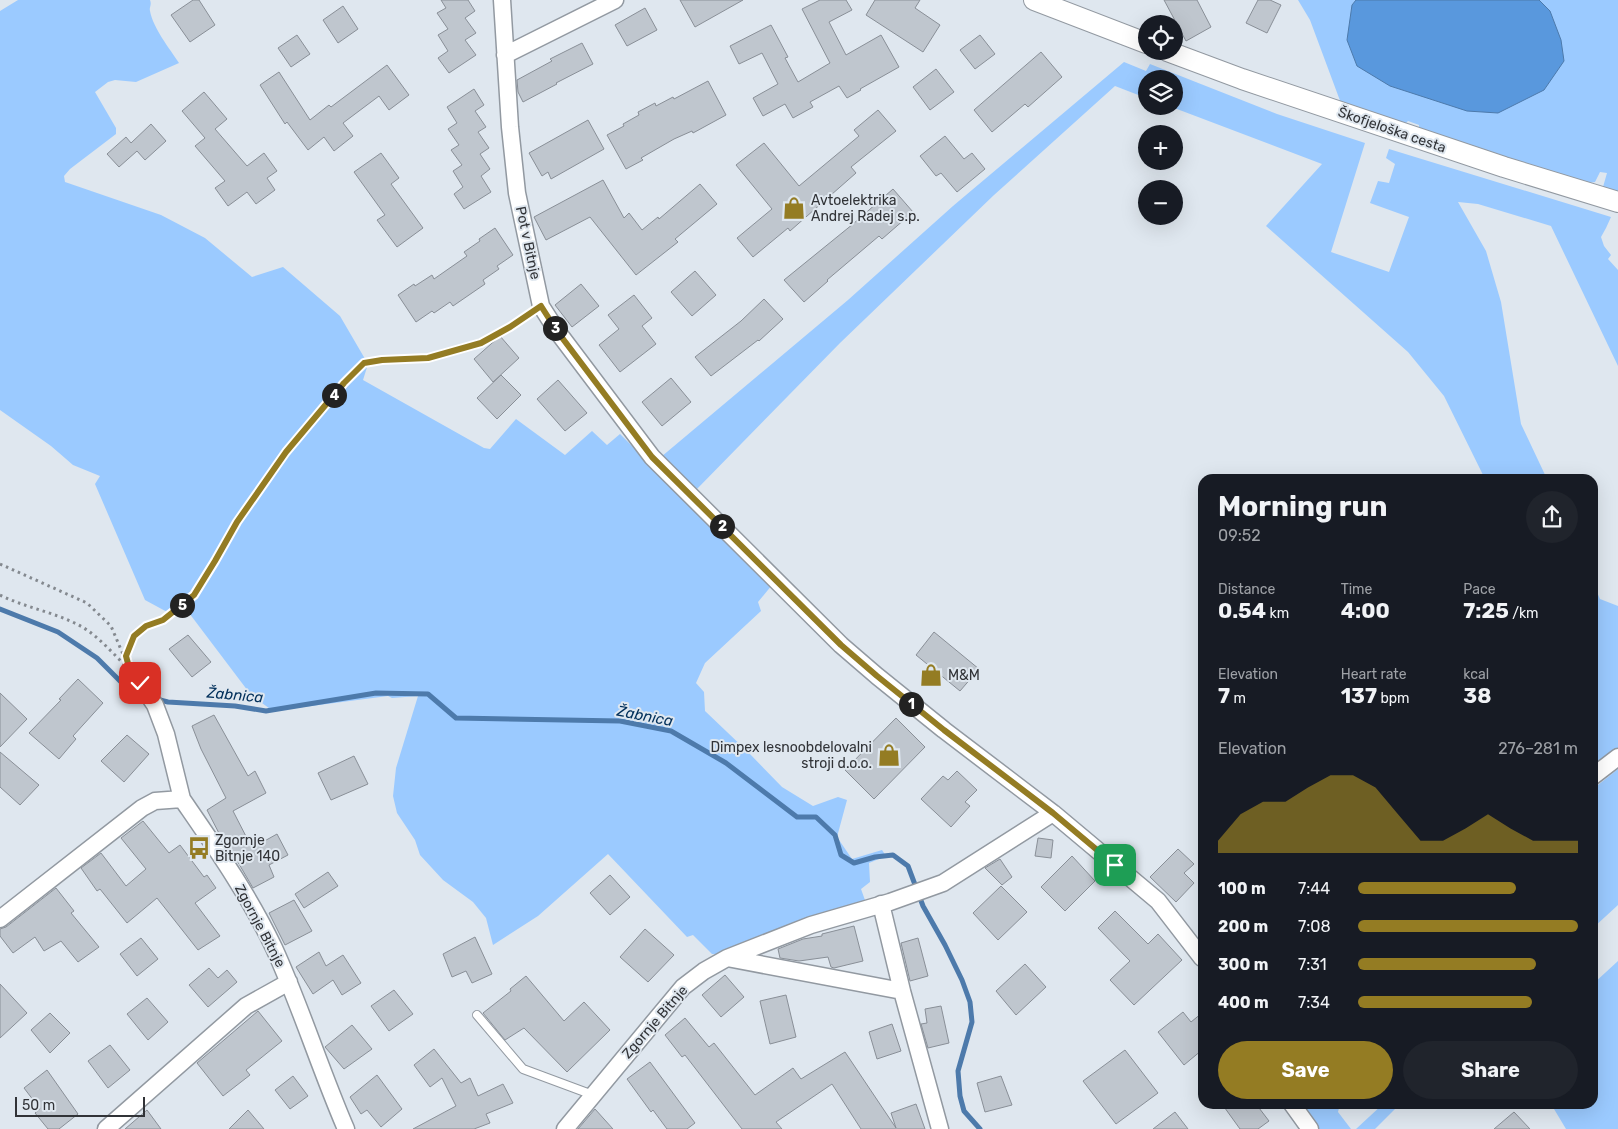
<!DOCTYPE html>
<meta charset="utf-8">
<style>
body{margin:0;font-family:Rubik,sans-serif;background:#20242c;color:#f1f3f6;height:100vh;display:flex;flex-direction:column;font-size:19px;white-space:nowrap}
*{box-sizing:border-box;margin:0}
p{font-size:16px;color:#9ea1a6}
.icon{flex:none;width:28px;height:28px;fill:none;stroke:currentColor;stroke-width:2;stroke-linecap:round;stroke-linejoin:round}
.map{position:relative;flex:1;overflow:hidden}
.panel{position:absolute;left:1198px;top:474px;width:400px;height:635px;display:flex;flex-direction:column;background:#171b24;border-radius:15px;box-shadow:0 5px 20px #0002}
.panel>*{flex:none}
.fabs{position:absolute;left:1138px;top:15px;display:grid;gap:10px}
.fabs a{display:grid;place-items:center;width:45px;height:45px;border-radius:50%;background:#171b24;box-shadow:0 5px 20px #0002;font-size:25px}
.scale{position:absolute;left:15px;bottom:12px;width:130px;box-sizing:border-box;padding-left:5px;border:2px solid #313337;border-top:0;font-size:14px;line-height:18px;white-space:nowrap;color:#313337;-webkit-text-stroke:4px #dfe7ef;paint-order:stroke}
.pin{position:absolute;display:grid;place-items:center;width:42px;height:42px;color:#fff;margin:-21px;border-radius:10px;box-shadow:0 2px 8px #0006}
.km{position:absolute;width:25px;height:25px;margin:-12px;border-radius:50%;background:#222;color:#fff;font-size:14px;line-height:25px;text-align:center}
.round{display:grid;place-items:center;flex:none;width:52px;height:52px;border-radius:26px;background:#20242c}
.overview{display:flex;align-items:center;justify-content:space-between;height:85px;padding:0 20px}
h1{font-size:28px;font-weight:700;line-height:38px}
.stats{display:grid;grid-template-columns:repeat(3,1fr);gap:8px;height:85px;padding:5px 20px}
.stats div{display:grid;align-content:center}
.stats b{font-size:21px;font-weight:700}
.stats small{font-size:14px;font-weight:400}
.stats p{font-size:14px}
.chart{height:140px;padding:10px 20px}
.chart p{display:flex;justify-content:space-between}
.chart svg{width:100%;height:90px;margin-top:5px;fill:#947c23;opacity:.7}
.button{display:flex;gap:10px;margin-top:auto;padding:10px 20px}
.button a{flex:1;height:58px;border-radius:30px;background:#947c23;color:#fff;font-size:20px;font-weight:700;line-height:58px;text-align:center}
.button a+a{background:#20242c;color:#f1f3f6}
ul{padding:0 20px;list-style:none;font-size:16px}
li{display:grid;grid-template-columns:80px 60px 1fr;align-items:center;height:38px}
li i{height:12px;border-radius:6px;background:#947c23}
.map>svg:first-child{display:block}
.green{fill:#9bcaff}
.water{fill:#5998dd;stroke:#4d7aab}
.lines{fill:none;stroke-linecap:round;stroke-linejoin:round}
.stream{stroke:#4d7aab;stroke-width:5}
.building{fill:#bfc6ce;stroke:#898f97}
.service-casing{stroke:#9299a1;stroke-width:10}
.minor-casing{stroke:#9299a1;stroke-width:19}
.tertiary-casing{stroke:#9299a1;stroke-width:22}
.path{stroke:#84898f;stroke-width:3;stroke-dasharray:2.5 4;stroke-linecap:butt}
.service{stroke:#fff;stroke-width:8}
.minor{stroke:#fff;stroke-width:16}
.tertiary{stroke:#fff;stroke-width:20}
.route-casing{stroke:#fff;stroke-width:10}
.route{stroke:#947c23;stroke-width:6}
.labels{text-anchor:middle;dominant-baseline:central;stroke-width:4;stroke-linejoin:round;paint-order:stroke}
.street-label{font-size:14px;fill:#313337;stroke:#dfe7ef}
.poi-label{font-size:14px;fill:#313337;stroke:#dfe7ef;text-anchor:start}
.water-label{font-size:15px;font-style:italic;fill:#002f5a;stroke:#dfe7ef}
</style>
<div class="map">
<svg width="1618" height="1129" viewBox="0 0 1618 1129">
<rect width="100%" height="100%" fill="#dfe7ef"/>
<!-- green -->
<path class="green" d="M18 0H150C152 5 149 7 150 11 153 28 170 49 179 63L136 82 115 80 108 82 95 92 116 128V134L70 169 64 176 65 182 161 215 205 238 252 277 283 267 340 316 368 364 363 380 484 448 490 449 516 419 565 455 592 431 607 445 620 434 772 585 758 602 761 611 705 663 696 683 704 692 705 711 748 752 782 787 813 806 838 797 847 800 837 837 852 859 882 850 886 856 869 863 870 882 861 889 866 903 718 954H712L693 935 687 937 608 854 538 916 493 945 486 918 473 902 443 880 420 855 415 840 397 813 393 796 396 768 418 696 392 698 388 696 273 711 251 695 183 605 181 612 169 613 145 600 95 484 100 476 73 465 51 446 0 410V11Z
M1298 0H1618V193L1603 187 1607 173 1600 172 1595 182 1587 183 1419 132V125L1408 121 1403 126 1342 106 1310 20Z
M1124 62 1146 71 1150 64 1277 114 1365 143 1331 252 1389 272 1409 217 1370 203 1378 181 1389 183 1395 164 1386 158 1389 149 1611 217 1606 228 1601 237 1604 246 1611 255 1608 259 1618 270V366L1551 226 1478 204 1458 202 1486 251 1501 302 1521 424 1547 479H1485L1444 396 1408 352 1266 226 1322 164 1169 106H1174V79H1146V98L1115 86 994 195 840 343 695 491 661 457 848 300 953 206Z
M1592 581 1600 599 1618 606V748L1593 768Z
M1618 769V905L1593 928V789Z
M1618 961V1129H1566L1551 1104H1592L1593 984Z
M1298 1104H1340L1338 1112 1351 1129H1316Z
M1383 1104H1400L1375 1129H1356Z"/>
<!-- water -->
<path class="water" d="M1356 0H1539L1550 11 1561 40 1564 61 1544 90 1498 113 1467 111 1390 86 1357 66 1347 40 1352 5Z"/>
<g class="lines">
<!-- stream -->
<path class="stream" d="M0 609 58 632 97 658 130 691 143 695
M156 699 168 702 235 706 266 711 376 693 428 694 456 718 620 721 671 731 726 763 797 817H816L835 835 841 855 854 863 875 857 893 855 908 866 923 906 945 945 962 980 970 1002 972 1022 958 1071 960 1096 964 1111 980 1129"/>
</g>
<!-- building -->
<path class="building" d="M193 0H199L215 25 190 42 171 15Z
M441 0H468L475 11 465 18 476 33 465 40 476 55 449 73 438 58 448 51 438 35 448 29 437 13 446 8Z
M680 0H743L695 27Z
M820 0H846L852 10 829 22 846 55 881 35 899 67 860 89 861 90 847 98 839 86 810 102 813 107 793 118 785 104 763 116 753 98 778 84 762 53 739 64 730 46 771 25 788 57 785 58 798 82 830 63 802 9Z
M875 0H920L915 8 940 25 923 52 866 15Z
M1164 0H1197L1211 27 1186 41Z
M1258 0H1270L1281 5 1267 33 1246 23Z
M343 6 358 29 338 43 323 20Z
M645 8 657 30 627 46 615 25Z
M297 35 310 54 291 67 278 48Z
M980 35 995 54 975 69 960 50Z
M582 43 593 64 556 83 557 84 523 102 518 92 517 80 552 61 550 59Z
M1041 52 1062 77 1028 107 1025 104 992 132 974 110Z
M387 65 409 95 389 110 379 96 343 123 353 136 334 151 324 137 308 150 287 122 285 124 260 85 279 72 310 120 329 105 331 107Z
M936 69 954 92 930 110 913 87Z
M708 81 726 115 693 133 692 131 674 139 641 158 643 160 626 169 607 135 624 126 623 124 639 115 638 112 655 103 656 106 673 97 674 99Z
M474 89 484 105 475 111 486 127 478 132 489 148 480 154 490 169 481 176 491 192 464 209 454 194 463 187 453 171 462 165 451 150 459 145 448 129 457 123 447 107Z
M204 92 227 119 215 129 247 166 264 153 277 171 267 178 275 190 256 204 247 192 228 206 215 188 225 181 195 146 205 138 182 111Z
M878 110 896 131 851 167 856 173 790 231 788 228 753 257 737 238 772 209 736 165 764 143 799 186 859 136 854 130Z
M588 120 604 149 551 179 548 172 542 176 529 153Z
M151 124 166 141 145 160 137 151 119 167 107 154 126 137 131 143Z
M945 136 964 159 972 153 985 169 957 192 941 173 936 176 920 156Z
M381 153 399 178 391 184 423 228 397 247 377 220 385 215 354 172Z
M603 180 624 218 629 213 642 230 658 217 659 219 700 184 717 204 675 239 678 242 636 275 590 217 546 240 534 217Z
M893 189 913 212 882 239 879 236 827 280 828 281 804 302 784 280 853 224Z
M495 228 513 255 497 266 499 269 483 280 485 284 453 306 450 302 434 313 432 311 416 322 398 295 414 284 415 286 432 275 434 279 467 256 464 252 480 241 479 239Z
M695 271 716 295 692 316 671 292Z
M581 284 599 306 572 327 555 305Z
M634 295 652 318 642 326 656 344 620 372 599 345 619 329 608 315Z
M764 299 783 319 759 341 758 340 711 376 695 357 741 321Z
M500 336 519 358 493 382 474 359Z
M501 375 521 395 497 419 477 398Z
M671 378 691 402 662 426 642 402Z
M558 380 587 413 565 431 537 399Z
M934 632 979 669 960 691 916 655Z
M188 635 211 662 192 677 169 649Z
M78 679 103 703 73 736 76 739 59 759 29 733 61 700 59 699Z
M0 693 27 719 0 747Z
M214 715 248 776 255 771 266 793 233 811 252 848 277 834 288 855 269 865 274 877 253 888 225 840 223 841 207 810 226 798 201 749 192 726Z
M896 718 925 747 874 799 845 770Z
M127 735 149 754 124 782 101 761Z
M0 752 39 785 20 805 0 787Z
M354 756 368 784 331 800 318 773Z
M957 771 977 790 965 802 970 806 951 827 921 799 943 776 948 780Z
M143 821 169 853 180 845 204 877 207 875 216 888 195 903 220 936 198 950 157 898 127 923 100 889 97 891 81 868 101 853 126 886 146 869 121 838Z
M1038 838 1053 840 1051 858 1035 856Z
M1178 849 1194 864 1184 873 1194 883 1176 902 1150 877Z
M1072 856 1095 881 1065 911 1041 887Z
M1000 859 1012 877 1002 885 985 868Z
M328 872 338 886 304 908 295 894Z
M610 875 630 897 610 915 590 893Z
M1001 886 1027 912 998 940 973 913Z
M56 888 74 911 71 913 99 947 78 962 61 941 44 951 35 937 13 953 0 936V929L6 927Z
M294 900 312 931 285 945 269 913Z
M1115 911 1148 944 1158 934 1182 960 1134 1005 1110 980 1130 961 1098 928Z
M854 926 863 961 834 968 831 967 828 957 799 961 780 958 778 949 803 939 822 936V934Z
M645 929 674 955 648 982 620 957Z
M475 937 492 974 472 983 466 971 452 977 443 954Z
M141 938 158 959 137 976 120 954Z
M918 938 928 976 910 981 901 943Z
M319 952 326 966 343 955 361 983 342 995 333 980 313 994 296 967Z
M1025 964 1046 987 1016 1015 996 991Z
M209 968 218 978 227 970 237 982 208 1007 189 985Z
M725 975 744 997 721 1017 702 995Z
M526 976 564 1021 584 1002 610 1030 567 1072 524 1028 505 1040 483 1013 511 991 510 989Z
M0 984 27 1013 0 1038Z
M394 990 413 1014 389 1031 371 1006Z
M786 995 796 1037 770 1044 760 1001Z
M147 998 168 1022 148 1040 127 1014Z
M941 1006 949 1043 928 1048 921 1024 927 1023 925 1009Z
M258 1011 282 1041 246 1070 250 1075 223 1096 197 1063Z
M1183 1012 1191 1022 1202 1013V1050L1184 1065 1158 1032Z
M50 1013 70 1033 50 1053 31 1030Z
M685 1018 709 1047 714 1043 755 1095 793 1068 801 1079 845 1052 896 1128 891 1113 916 1104 925 1129H861L832 1084 776 1122 782 1129H742L685 1055 682 1057 665 1035Z
M892 1024 901 1051 877 1059 869 1032Z
M352 1025 372 1049 344 1069 325 1047Z
M110 1045 130 1070 108 1088 88 1061Z
M434 1049 461 1083 470 1078 478 1096 503 1084 513 1103 486 1114 490 1123 474 1129H413L456 1106 442 1078 430 1087 414 1065Z
M1125 1050 1158 1093 1116 1124 1083 1081Z
M650 1062 695 1123 687 1129H667L653 1110 651 1112 627 1079Z
M47 1070 78 1114 59 1129H48L35 1113 40 1109 24 1088Z
M377 1075 402 1109 381 1127 367 1110 361 1114 350 1097Z
M293 1076 308 1096 290 1109 275 1090Z
M1001 1076 1012 1105 985 1112 977 1083Z
M1222 1104H1256L1269 1121 1258 1129H1240Z
M595 1109 613 1129H578Z
M147 1110 161 1129H125Z
M248 1110 264 1129H229Z
M1175 1112 1188 1129H1153Z
M1514 1112 1530 1129H1494Z"/>
<g class="lines">
<defs>
<path id="service" d="M477 1015 523 1069 593 1095"/>
<path id="minor" d="M502 0 510 127 517 193 541 306 557 331 652 457 841 645 877 676 944 730 1053 813 1158 901 1202 958
M505 55 615 0
M140 683 155 705 166 734 182 799
M1592 777 1618 757
M881 904 902 991 940 1129
M0 919 142 808 155 801 182 799C215 847 249 895 274 948 301 1007 320 1069 346 1129
M727 958 902 991
M1292 1104 1310 1129
M106 1129 246 1006 289 982
M565 1129 683 987 704 971 727 958 811 925 890 902 943 883 1053 813"/>
<path id="tertiary" d="M1034 0 1146 43
M1167 51 1242 79 1504 167 1618 202"/>
</defs>
<!-- service casing -->
<use href="#service" class="service-casing"/>
<!-- minor casing -->
<use href="#minor" class="minor-casing"/>
<!-- tertiary casing -->
<use href="#tertiary" class="tertiary-casing"/>
<!-- path -->
<path class="path" d="M0 564 87 603 111 626 125 659
M0 595C28 609 61 613 87 630 103 641 116 657 130 670
M131 671 126 656 134 636 146 626 163 620 194 595 215 561 237 522 286 452 344 383 364 363 381 360 429 358 481 343 510 327 528 315"/>
<!-- service -->
<use href="#service" class="service"/>
<!-- minor -->
<use href="#minor" class="minor"/>
<!-- tertiary -->
<use href="#tertiary" class="tertiary"/>
</g>
<g class="lines">
<defs>
<path id="route" d="M140 683 130 671 126 656 134 636 146 626 163 620 194 595 215 561 237 522 286 452 344 383 364 363 382 360 428 358 481 343 510 327 541 306 557 331 652 457 841 645 877 676 944 730 1053 813 1115 865"/>
</defs>
<!-- route casing -->
<use href="#route" class="route-casing"/>
<!-- route -->
<use href="#route" class="route"/>
</g>
<!-- icons -->
<defs>
<symbol id="shop-bare" viewBox="-9 -9 18 18"><path d="M-5-2.5h2.3a2.7 3.5 0 0 1 5.4 0H5L5.5 6h-11ZM-1.5-2.5h3a1.5 2.3 0 0 0-3 0Z" fill="#947c23" stroke="#dfe7ef" stroke-width="2.5" paint-order="stroke"/></symbol>
<symbol id="bus-bare" viewBox="-9 -9 18 18"><path d="M-5-6H5V4H4V6H2V4H-2V6H-4V4H-5ZM-3.5-4V0h7V-4ZM-3.5 1.2v1.5H-2V1.2ZM2 1.2v1.5H3.5V1.2Z" fill="#947c23" stroke="#dfe7ef" stroke-width="2.5" paint-order="stroke"/></symbol>
</defs>
<g fill-rule="evenodd">
<use href="#shop-bare" x="778" y="192" width="32" height="32"/>
<use href="#shop-bare" x="915" y="659" width="32" height="32"/>
<use href="#shop-bare" x="873" y="739" width="32" height="32"/>
<use href="#bus-bare" x="183" y="832" width="32" height="32"/>
</g>
<g class="labels">
<!-- street labels -->
<g class="street-label">
<text transform="translate(1392 130) rotate(19)">Škofjeloška cesta</text>
<text transform="translate(528 243) rotate(78)">Pot v Bitnje</text>
<text transform="translate(260 926) rotate(62)">Zgornje Bitnje</text>
<text transform="translate(655 1022) rotate(-49)">Zgornje Bitnje</text>
</g>
<!-- poi labels -->
<g class="poi-label">
<text x="811" y="200">Avtoelektrika<tspan x="811" dy="16">Andrej Radej s.p.</tspan></text>
<text x="948" y="675">M&amp;M</text>
<text x="872" y="747" text-anchor="end">Dimpex lesnoobdelovalni<tspan x="872" dy="16">stroji d.o.o.</tspan></text>
<text x="215" y="840">Zgornje<tspan x="215" dy="16">Bitnje 140</tspan></text>
</g>
<!-- water labels -->
<g class="water-label">
<text transform="translate(235 695) rotate(5)">Žabnica</text>
<text transform="translate(645 716) rotate(11)">Žabnica</text>
</g>
</g>
</svg>
<div class="fabs">
<a><svg class="icon" aria-label="locate" viewBox="0 0 24 24"><circle cx="12" cy="12" r="6"/><path d="M12 2v4M12 18v4M2 12h4M18 12h4"/></svg></a>
<a><svg class="icon" aria-label="layers" viewBox="0 0 24 24"><path d="M12 4l9 5-9 5-9-5zM3 14l9 5 9-5"/></svg></a>
<a>+</a>
<a>−</a>
</div>
<div class="scale">50 m</div>
<div class="pin" style="left:1115px;top:865px;background:#1e9e55"><svg class="icon" aria-label="arrive" viewBox="0 0 24 24"><path d="M6 21V4h12l-3 4 3 4H6"/></svg></div>
<div class="pin" style="left:140px;top:683px;background:#d93025"><svg class="icon" aria-label="check" viewBox="0 0 24 24"><path d="M5 12l5 5 9-10"/></svg></div>
<b class="km" style="left:911px;top:704px">1</b>
<b class="km" style="left:722px;top:526px">2</b>
<b class="km" style="left:555px;top:328px">3</b>
<b class="km" style="left:334px;top:395px">4</b>
<b class="km" style="left:182px;top:605px">5</b>
<section class="panel">
<div class="overview"><div><h1>Morning run</h1><p>09:52</p></div><a class="round"><svg class="icon" aria-label="share" viewBox="0 0 24 24"><path d="M12 15V3M7 8l5-5 5 5M5 13v7h14v-7"/></svg></a></div>
<div class="stats">
<div><p>Distance</p><b>0.54<small> km</small></b></div>
<div><p>Time</p><b>4:00</b></div>
<div><p>Pace</p><b>7:25<small> /km</small></b></div>
</div>
<div class="stats">
<div><p>Elevation</p><b>7<small> m</small></b></div>
<div><p>Heart rate</p><b>137<small> bpm</small></b></div>
<div><p>kcal</p><b>38</b></div>
</div>
<div class="chart"><p><span>Elevation</span>276–281 m</p>
<svg viewBox="0 0 160 44" preserveAspectRatio="none"><path d="M0 44V38L10 25L20 19L30 19L40 12L50 6L60 6L70 12L80 25L90 38L100 38L110 32L120 25L130 32L140 38L150 38L160 38V44z"/></svg>
</div>
<ul>
<li><b>100 m</b>7:44<i style="width:72%"></i></li>
<li><b>200 m</b>7:08<i style="width:100%"></i></li>
<li><b>300 m</b>7:31<i style="width:81%"></i></li>
<li><b>400 m</b>7:34<i style="width:79%"></i></li>
</ul>
<div class="button"><a>Save</a><a>Share</a></div>
</section>
</div>
